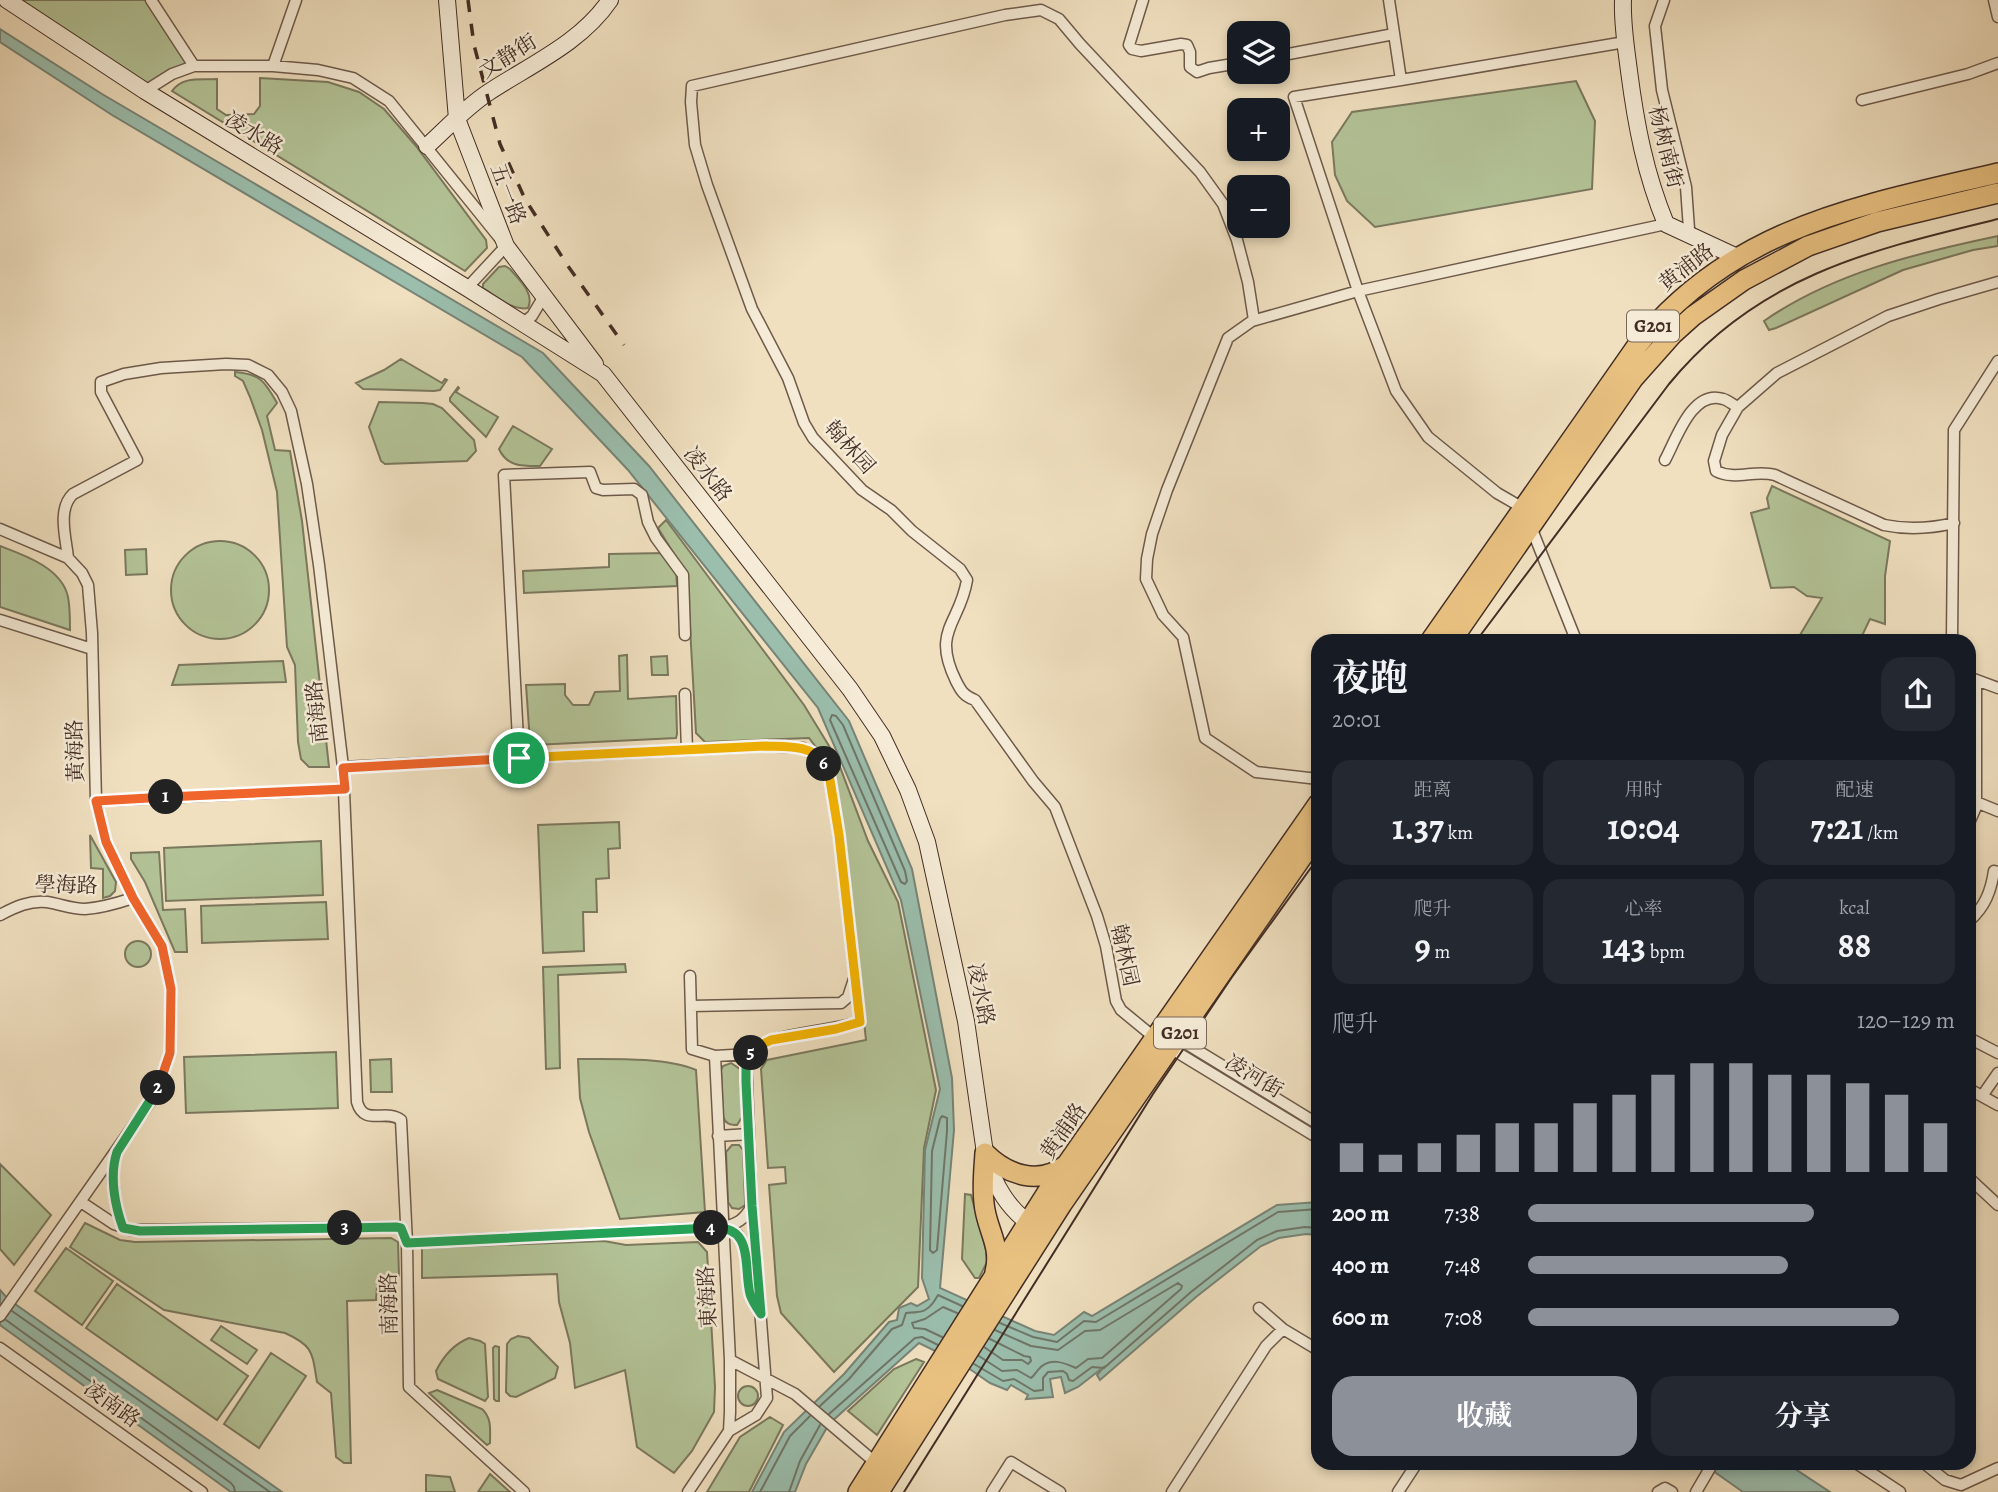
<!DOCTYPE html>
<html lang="zh">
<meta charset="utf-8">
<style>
body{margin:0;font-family:Alegreya,"Noto Serif SC",serif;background:#242831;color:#f1f3f6;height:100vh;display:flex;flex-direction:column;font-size:26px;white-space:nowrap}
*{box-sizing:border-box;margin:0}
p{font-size:23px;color:#9ea1a6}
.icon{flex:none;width:38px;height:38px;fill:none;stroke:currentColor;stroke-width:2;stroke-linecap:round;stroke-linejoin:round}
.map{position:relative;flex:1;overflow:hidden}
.panel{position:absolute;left:1311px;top:634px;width:665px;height:836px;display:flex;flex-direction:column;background:#171b24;border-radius:21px;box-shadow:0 4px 10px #0003}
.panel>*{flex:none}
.controls{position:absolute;left:1227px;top:21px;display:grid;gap:14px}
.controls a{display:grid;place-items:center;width:63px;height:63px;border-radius:14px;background:#171b24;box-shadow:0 4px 10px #0003;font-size:35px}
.pin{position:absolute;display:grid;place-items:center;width:60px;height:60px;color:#fff;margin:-30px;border:4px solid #fff;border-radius:50%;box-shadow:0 2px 7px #0007}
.km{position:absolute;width:35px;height:35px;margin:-18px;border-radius:50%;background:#222;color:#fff;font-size:19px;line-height:35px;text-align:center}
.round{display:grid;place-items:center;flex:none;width:74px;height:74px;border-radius:21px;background:#242831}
.overview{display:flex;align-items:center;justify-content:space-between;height:119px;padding:0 21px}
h1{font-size:38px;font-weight:700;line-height:52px}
.figures{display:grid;grid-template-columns:repeat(3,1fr);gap:10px;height:119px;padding:7px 21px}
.figures div{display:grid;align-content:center;border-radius:18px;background:#242831;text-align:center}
.figures b{font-size:35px;font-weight:700}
.figures small{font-size:19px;font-weight:400}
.figures p{font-size:19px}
.chart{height:196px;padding:14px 21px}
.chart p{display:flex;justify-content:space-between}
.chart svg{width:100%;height:126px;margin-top:7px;stroke:#8c9099;stroke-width:6}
.button{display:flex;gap:14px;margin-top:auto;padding:14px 21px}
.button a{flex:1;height:80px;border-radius:21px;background:#8c9099;color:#fff;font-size:28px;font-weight:700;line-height:80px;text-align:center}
.button a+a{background:#242831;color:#f1f3f6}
ul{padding:0 21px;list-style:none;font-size:23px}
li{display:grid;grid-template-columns:112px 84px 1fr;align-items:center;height:52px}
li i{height:18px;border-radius:9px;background:#8c9099}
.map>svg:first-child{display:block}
.green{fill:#b3c397;stroke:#7b785e;stroke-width:2}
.water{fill:#9bbead;stroke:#788476;stroke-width:2}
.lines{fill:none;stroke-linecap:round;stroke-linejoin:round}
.shore{stroke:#6f7668;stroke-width:2}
.street-casing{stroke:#6e5a4b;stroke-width:13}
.secondary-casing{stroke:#432d24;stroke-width:18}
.highway-casing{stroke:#432d24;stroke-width:22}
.street{stroke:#f5ebd6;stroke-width:10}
.secondary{stroke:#f5ebd6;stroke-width:16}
.highway{stroke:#e8c080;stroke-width:19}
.tram{stroke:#432d24;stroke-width:2}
.rail{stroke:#432d24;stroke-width:3.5;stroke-dasharray:12 12;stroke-linecap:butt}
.split-1-casing{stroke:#fff;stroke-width:14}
.split-2-casing{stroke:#fff;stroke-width:14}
.split-3-casing{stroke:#fff;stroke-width:14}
.split-4-casing{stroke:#fff;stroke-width:14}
.split-5-casing{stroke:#fff;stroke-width:14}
.split-6-casing{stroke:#fff;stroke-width:14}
.split-7-casing{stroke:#fff;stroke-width:14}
.split-1{stroke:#f0652b;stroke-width:9}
.split-2{stroke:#f0652b;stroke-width:9}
.split-3{stroke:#22a559;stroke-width:9}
.split-4{stroke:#22a559;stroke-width:9}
.split-5{stroke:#22a559;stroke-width:9}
.split-6{stroke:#f5b400;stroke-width:9}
.split-7{stroke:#f5b400;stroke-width:9}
.labels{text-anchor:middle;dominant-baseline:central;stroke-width:5;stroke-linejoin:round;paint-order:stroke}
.shield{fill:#f5ebd6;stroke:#786659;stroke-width:2}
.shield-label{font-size:19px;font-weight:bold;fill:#432d24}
.street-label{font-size:21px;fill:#432d24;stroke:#f5ebd6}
</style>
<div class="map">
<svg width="1998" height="1492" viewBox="0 0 1998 1492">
<rect width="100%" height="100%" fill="#f0e0c0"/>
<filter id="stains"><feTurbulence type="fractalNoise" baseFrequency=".00286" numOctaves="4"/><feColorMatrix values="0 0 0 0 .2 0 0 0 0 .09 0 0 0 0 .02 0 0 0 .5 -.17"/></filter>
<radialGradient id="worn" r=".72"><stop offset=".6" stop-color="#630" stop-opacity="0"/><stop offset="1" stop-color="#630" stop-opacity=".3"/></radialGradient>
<!-- green -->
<path class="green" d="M14 0H149L194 66 145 91Z
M260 78 328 82 359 92 384 109 416 146 486 240 487 248 465 271 172 91C183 76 200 80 217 79V109L226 115 254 114 260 106Z
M1576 81 1595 121 1592 189 1375 227 1347 201 1335 175 1332 142 1352 112Z
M1998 236V246L1973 250 1903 270 1776 328 1769 330 1764 321C1833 273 1917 253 1998 236Z
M505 266 510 269C519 280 535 293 528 308 512 311 496 296 483 288V284L499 267Z
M401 359 442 383 445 379 447 380 440 390 434 391 363 389 356 383 384 370Z
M235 372C261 374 265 382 277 403L267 416 275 450 290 451 302 521 329 767H309L301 759 298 742 295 665 287 647 277 492 262 430 250 397 243 381 235 376Z
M458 387 459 388 456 392 498 417 486 437 450 401V398Z
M379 402 423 403 433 404 442 408 474 440 476 451 467 461 385 464 381 461 369 427Z
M513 426 552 449 540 466C523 466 507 467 499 449Z
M1772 486 1890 541 1885 576V624L1870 619 1860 640H1797L1822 598 1807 596 1794 587 1771 588 1751 513 1769 508 1767 498Z
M666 520 804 705 837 759 868 841 898 902 936 1090 924 1148 918 1287 834 1372 781 1313 777 1296 769 1185 786 1183 785 1167 768 1168 761 1069 767 1060 866 1040 844 843 832 768 809 738 705 742 696 733 687 575 658 528Z
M171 590a49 49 0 1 1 98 0a49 49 0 1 1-98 0Z
M0 546C24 555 62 568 68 597 70 607 70 619 70 630L0 607Z
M146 549 147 574 126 575 125 550Z
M665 553 676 570 677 586 524 593 523 571 609 567V554Z
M627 655 628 699 676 696 677 734 676 738 534 745 530 742 526 685 565 684V695L573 705H589L595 692 620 691 619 656Z
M667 656 668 675H652L651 657Z
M283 661 286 682 172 685 179 665Z
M619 822 620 848 608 849 609 878 596 879 597 912H583L584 951 543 953 538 825Z
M90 835 116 882 115 891 110 896 103 898V869L91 868Z
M321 841 323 895 166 901 164 848Z
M159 852 163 910 185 909 187 952H175L145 882 131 859V853Z
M326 902 328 939 202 943 201 906Z
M125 954a13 13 0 1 1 26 0a13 13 0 1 1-26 0Z
M625 964 626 972 558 975 560 1068 546 1069 543 967Z
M336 1052 338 1108 186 1113 184 1057Z
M391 1059 392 1092H371L370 1060Z
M578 1059C611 1059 666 1057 696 1070L705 1212 620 1219 589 1132 580 1098Z
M731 1063 740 1069 742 1117 737 1125C730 1125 726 1124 723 1117L721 1070 723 1066Z
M732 1145H739L743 1150 745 1201V1205L739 1209 732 1208 728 1202 726 1152Z
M0 1164 51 1215 14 1265 0 1249Z
M965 1194 971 1195 986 1250 987 1262 979 1278H975L962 1259Z
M85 1223 120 1240 135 1242 391 1238 398 1242 399 1276 377 1287 376 1300 347 1301 351 1463H344L336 1457 331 1393 317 1382C312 1353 314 1346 285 1333L164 1310 70 1247Z
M604 1241 626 1245 698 1242 707 1252 715 1387 714 1412 692 1451 674 1473 637 1447 625 1370 575 1388 570 1343 559 1302 557 1274 422 1278V1248Z
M66 1248 113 1281 82 1325 35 1291Z
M117 1284 248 1376 217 1420 86 1328Z
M221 1326 257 1350 247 1364 211 1340Z
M518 1336 529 1338 558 1367 555 1378 516 1397 510 1396 506 1392 507 1344 511 1339Z
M469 1338 480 1341 485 1344 488 1397 485 1401 438 1379 436 1371C443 1357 454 1344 469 1338Z
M495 1346 499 1347V1401H496L494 1399 493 1348Z
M271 1353 306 1376 259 1448 224 1424Z
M916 1359 924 1362 877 1435 848 1411 894 1369Z
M738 1396a10 10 0 1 1 20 0a10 10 0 1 1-20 0Z
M437 1390 482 1409C492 1418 490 1430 490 1443L487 1445 429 1393Z
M770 1417 783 1425 749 1492H707L740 1437Z
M490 1474 510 1492H478Z
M426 1475 450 1477 455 1492H426Z"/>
<!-- water -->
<path class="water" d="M0 29 102 94 543 353 649 466 849 721 912 869 952 1078 954 1130 940 1288 1035 1331 1054 1335 1084 1312 1092 1316 1277 1205 1318 1202V1235L1306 1234 1279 1238 1261 1246 1196 1297 1100 1380 1097 1375 1105 1366 1078 1387 1065 1393 1061 1377 1050 1379 1053 1397 1026 1399 1028 1395 1011 1385 1007 1390 990 1383 964 1365 919 1343 829 1424 806 1464 795 1492H752L784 1432 844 1374 889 1322 897 1320 899 1308 911 1303 917 1306 929 1299 922 1278 925 1150 940 1089 901 900 818 708 628 470 522 357 112 115 0 42Z
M0 1290 8 1299 282 1492H231L0 1325Z
M1702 1463H1786L1830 1492H1743Z"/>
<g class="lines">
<!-- shore -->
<path class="shore" d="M832 715 836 716 843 725 905 871 907 881 905 884 901 882 830 720Z
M942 1116 947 1118V1131L937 1250 933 1253 930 1250 932 1151 940 1119Z
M12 1311 270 1492
M6 1320 231 1483 234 1487 235 1492
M1000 1323 1033 1337 1057 1342 1084 1321 1096 1322 1278 1212 1318 1209
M942 1337 925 1329 914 1328 912 1323 925 1319 943 1307 957 1313
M984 1347 1003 1360H1022L1028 1364 1031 1361 1030 1357 1024 1356 990 1339
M979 1356 1002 1371 1017 1370 1031 1378C1034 1376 1036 1372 1038 1370 1049 1356 1065 1363 1076 1368L1088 1359 1102 1358 1181 1289 1182 1286 1178 1283 1100 1330 1085 1331 1058 1350 1031 1346 995 1330
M974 1364 1003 1381 1014 1379 1034 1391 1043 1390V1378L1048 1372 1063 1371 1067 1374 1069 1380 1073 1381 1092 1367 1104 1368 1191 1292 1257 1240 1277 1231 1305 1227 1318 1228
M820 1406 849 1379 892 1329 902 1325 906 1313C910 1312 913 1313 917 1312 928 1312 934 1302 938 1295L962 1306
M829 1414 915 1338 922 1337 938 1345
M760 1492 790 1436 810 1416
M789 1492 800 1461 820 1425"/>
<defs>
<path id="street" d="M151 0 194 66
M1143 0 1129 45 1132 49 1141 51 1181 44 1187 45 1190 52V67L1197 72 1209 68 1239 63
M1389 0 1401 80
M1664 0 1655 26 1662 90 1686 187 1689 229
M1994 0 1998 17
M1278 56 1394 34
M273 66 296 0
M145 91 172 74 194 66H273L318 70 353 78 389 101 506 246 467 288
M1862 100 1968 74 1998 63
M523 323 532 316 544 296
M1665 460C1676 440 1692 389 1723 399 1728 400 1733 405 1738 407
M1523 508 1497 493 1428 437 1396 391 1358 291 1294 97 1401 80 1625 42
M1954 523C1929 529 1908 530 1884 525L1775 475C1755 469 1735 481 1716 471L1714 461 1722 435 1738 407 1777 373 1888 316 1939 299 1998 282
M1531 527 1576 640
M0 529 68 558 82 573 88 585 92 633 96 801 106 842 133 898 162 946 171 989 170 1053 156 1093 143 1112 0 1316
M68 558C66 538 57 509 73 494L137 460 101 392V382L124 374 161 368 226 364 248 365 268 375 282 392 291 411 307 484 319 565 343 767 357 1102C364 1127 386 1108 401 1120L407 1243 409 1387 524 1492
M0 620 92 649
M1952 640 1954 430 1998 361
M1971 678 1998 688
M685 694 687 750
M519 758 504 475 590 472 596 488 603 490 634 489 642 495 648 522 656 538 683 575 685 635
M343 767 766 746 803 748 821 759 829 774 839 835 860 1022C831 1030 800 1032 772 1040 761 1043 753 1051 746 1060L752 1206 767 1398 756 1415 729 1431
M1318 779 1256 772 1205 738 1183 637 1163 615 1146 579 1147 559 1152 534 1167 490 1228 338 1252 321 1358 291 1666 224
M96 801 345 789
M1976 802 1998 811
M1969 823 1976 807V680
M0 915C15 907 30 900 47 902 60 904 71 909 85 909 101 908 118 903 133 898
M1969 921C1985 907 1991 891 1994 871L1998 872
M690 976 692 1049 715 1056 750 1054
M691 1006 841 1003 848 997 854 979
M1155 1038 1121 1010 1116 1001 1106 946 1097 916 1055 807 1033 781 975 700C964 696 961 691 956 681 931 630 960 624 967 580L960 569 912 531 891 510 862 490 813 438 804 423 788 378 752 309 707 185 695 145 691 102 692 86 1005 15 1041 10 1059 19 1080 44 1200 172 1223 204 1237 240 1248 282 1254 320
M1177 1038 1318 1124
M1969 1038 1998 1053
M1170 1048 1318 1138
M1969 1089 1998 1105
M1982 1096 1998 1073
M718 1136 749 1134
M114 1159C110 1178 116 1210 123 1228
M1969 1178 1998 1205
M81 1202 114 1224 131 1230 396 1227 401 1229 407 1243 723 1227C737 1224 744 1220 751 1207
M723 1227 738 1235 744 1244 751 1296 758 1309
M1259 1308 1283 1329 1318 1350
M0 1348 202 1492
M730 1360 795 1394 876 1463
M1856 1463 1900 1492
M1924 1463 1945 1480 1961 1485 1998 1468
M688 1492 729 1431 730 1412V1360L715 1056
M992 1492 1011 1462 1060 1492
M1172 1492 1266 1346 1283 1329
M1398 1492 1417 1463
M1658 1492 1665 1488 1672 1492
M1696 1492 1713 1463"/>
<path id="secondary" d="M7 0 145 91 467 288 603 374 850 689 882 736 908 790 927 842 966 1021 985 1153C994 1186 1008 1210 1037 1229
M447 0 457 119 506 246 595 364
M1623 0C1622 24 1626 47 1629 71 1636 125 1645 173 1666 224L1737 257
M427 146C447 128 466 107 489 92 530 65 581 43 610 0"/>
<path id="highway" d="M1431 640 1636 347C1731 227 1858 206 1998 173
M1452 640 1633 379 1673 334 1693 316 1744 280 1808 246 1877 222 1998 193
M985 1153C984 1170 982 1186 984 1203 986 1229 1002 1245 995 1272
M985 1153C1007 1175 1039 1186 1066 1165
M858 1492 1046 1194 1318 804
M879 1492 1062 1204 1318 834"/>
</defs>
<!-- street casing -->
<use href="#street" class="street-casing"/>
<!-- secondary casing -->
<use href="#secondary" class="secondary-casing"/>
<!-- highway casing -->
<use href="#highway" class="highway-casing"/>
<!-- street -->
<use href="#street" class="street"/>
<!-- secondary -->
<use href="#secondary" class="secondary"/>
<!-- highway -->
<use href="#highway" class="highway"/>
<!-- tram -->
<path class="tram" d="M1477 640 1669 384C1757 276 1870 250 1998 219
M904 1492 1153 1094 1232 977 1318 858"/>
<!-- rail -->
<path class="rail" d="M468 0 474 45 500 144 525 199 568 266 624 345"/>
</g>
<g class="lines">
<defs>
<path id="split-1" d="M166 797 345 789 343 768 519 758"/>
<path id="split-2" d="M158 1088 170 1053 171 989 162 946 133 898 106 842 96 801 166 797"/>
<path id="split-3" d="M158 1088 117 1152C109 1176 115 1206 123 1228L140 1231 345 1228"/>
<path id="split-4" d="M345 1228 396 1227 401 1228 407 1243 711 1228"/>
<path id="split-5" d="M711 1228C755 1225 743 1265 750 1294 752 1301 757 1308 761 1314L752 1206 746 1082V1060L751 1053"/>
<path id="split-6" d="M751 1053 755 1048 771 1040 836 1029 860 1022 839 835 829 774 824 764"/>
<path id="split-7" d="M519 758 766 746C784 747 814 744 824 764"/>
</defs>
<!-- split-1 casing -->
<use href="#split-1" class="split-1-casing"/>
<!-- split-2 casing -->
<use href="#split-2" class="split-2-casing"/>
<!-- split-3 casing -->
<use href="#split-3" class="split-3-casing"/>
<!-- split-4 casing -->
<use href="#split-4" class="split-4-casing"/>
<!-- split-5 casing -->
<use href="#split-5" class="split-5-casing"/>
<!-- split-6 casing -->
<use href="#split-6" class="split-6-casing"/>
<!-- split-7 casing -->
<use href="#split-7" class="split-7-casing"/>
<!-- split-1 -->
<use href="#split-1" class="split-1"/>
<!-- split-2 -->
<use href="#split-2" class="split-2"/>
<!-- split-3 -->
<use href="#split-3" class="split-3"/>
<!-- split-4 -->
<use href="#split-4" class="split-4"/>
<!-- split-5 -->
<use href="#split-5" class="split-5"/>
<!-- split-6 -->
<use href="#split-6" class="split-6"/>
<!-- split-7 -->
<use href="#split-7" class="split-7"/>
</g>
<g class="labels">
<!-- shield labels -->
<g class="shield">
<rect x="1627" y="310.5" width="52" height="31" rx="5"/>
<rect x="1154" y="1017.5" width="52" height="31" rx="5"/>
</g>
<g class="shield-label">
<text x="1653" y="326">G201</text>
<text x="1180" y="1033">G201</text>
</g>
<!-- street labels -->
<g class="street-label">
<text transform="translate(508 56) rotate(-32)">文静街</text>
<text transform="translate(254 133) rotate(31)">凌水路</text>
<text transform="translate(1666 147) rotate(76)">杨树南街</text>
<text transform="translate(508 194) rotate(69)">五一路</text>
<text transform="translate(1686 267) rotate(-38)">黄浦路</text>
<text transform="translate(850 447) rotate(48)">翰林园</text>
<text transform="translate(708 474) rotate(52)">凌水路</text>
<text transform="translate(317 712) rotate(-96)">南海路</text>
<text transform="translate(75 751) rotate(-92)">黃海路</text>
<text transform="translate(66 885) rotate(1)">學海路</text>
<text transform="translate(1125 955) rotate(78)">翰林园</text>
<text transform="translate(981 994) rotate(79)">凌水路</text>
<text transform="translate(1254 1076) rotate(31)">凌河街</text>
<text transform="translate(1063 1131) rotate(-55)">黄浦路</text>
<text transform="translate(707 1297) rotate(-93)">東海路</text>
<text transform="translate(389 1304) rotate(-91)">南海路</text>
<text transform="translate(112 1404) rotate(36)">凌南路</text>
</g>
</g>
<rect width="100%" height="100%" filter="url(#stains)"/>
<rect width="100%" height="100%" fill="url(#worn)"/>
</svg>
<div class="controls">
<a><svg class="icon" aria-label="layers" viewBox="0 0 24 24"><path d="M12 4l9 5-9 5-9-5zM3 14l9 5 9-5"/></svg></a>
<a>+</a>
<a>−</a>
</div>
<div class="pin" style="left:519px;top:758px;background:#1e9e55"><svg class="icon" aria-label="arrive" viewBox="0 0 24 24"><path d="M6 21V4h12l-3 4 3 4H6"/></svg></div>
<b class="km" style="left:166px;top:797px">1</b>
<b class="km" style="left:158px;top:1088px">2</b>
<b class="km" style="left:345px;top:1228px">3</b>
<b class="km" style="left:711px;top:1228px">4</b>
<b class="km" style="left:751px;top:1053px">5</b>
<b class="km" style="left:824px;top:764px">6</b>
<section class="panel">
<div class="overview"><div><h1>夜跑</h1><p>20:01</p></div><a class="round"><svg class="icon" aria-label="share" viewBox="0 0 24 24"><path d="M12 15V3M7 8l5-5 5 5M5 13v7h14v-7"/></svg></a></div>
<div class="figures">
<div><p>距离</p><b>1.37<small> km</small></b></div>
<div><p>用时</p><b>10:04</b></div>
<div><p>配速</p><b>7:21<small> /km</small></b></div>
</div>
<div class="figures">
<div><p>爬升</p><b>9<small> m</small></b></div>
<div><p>心率</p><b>143<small> bpm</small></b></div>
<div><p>kcal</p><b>88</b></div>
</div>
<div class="chart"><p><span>爬升</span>120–129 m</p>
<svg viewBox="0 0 160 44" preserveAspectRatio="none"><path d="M5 44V34M15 44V38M25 44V34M35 44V31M45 44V27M55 44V27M65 44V20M75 44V17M85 44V10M95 44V6M105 44V6M115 44V10M125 44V10M135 44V13M145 44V17M155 44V27"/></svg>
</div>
<ul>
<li><b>200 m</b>7:38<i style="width:67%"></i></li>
<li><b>400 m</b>7:48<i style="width:61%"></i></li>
<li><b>600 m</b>7:08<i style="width:87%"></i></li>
</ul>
<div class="button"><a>收藏</a><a>分享</a></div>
</section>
</div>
